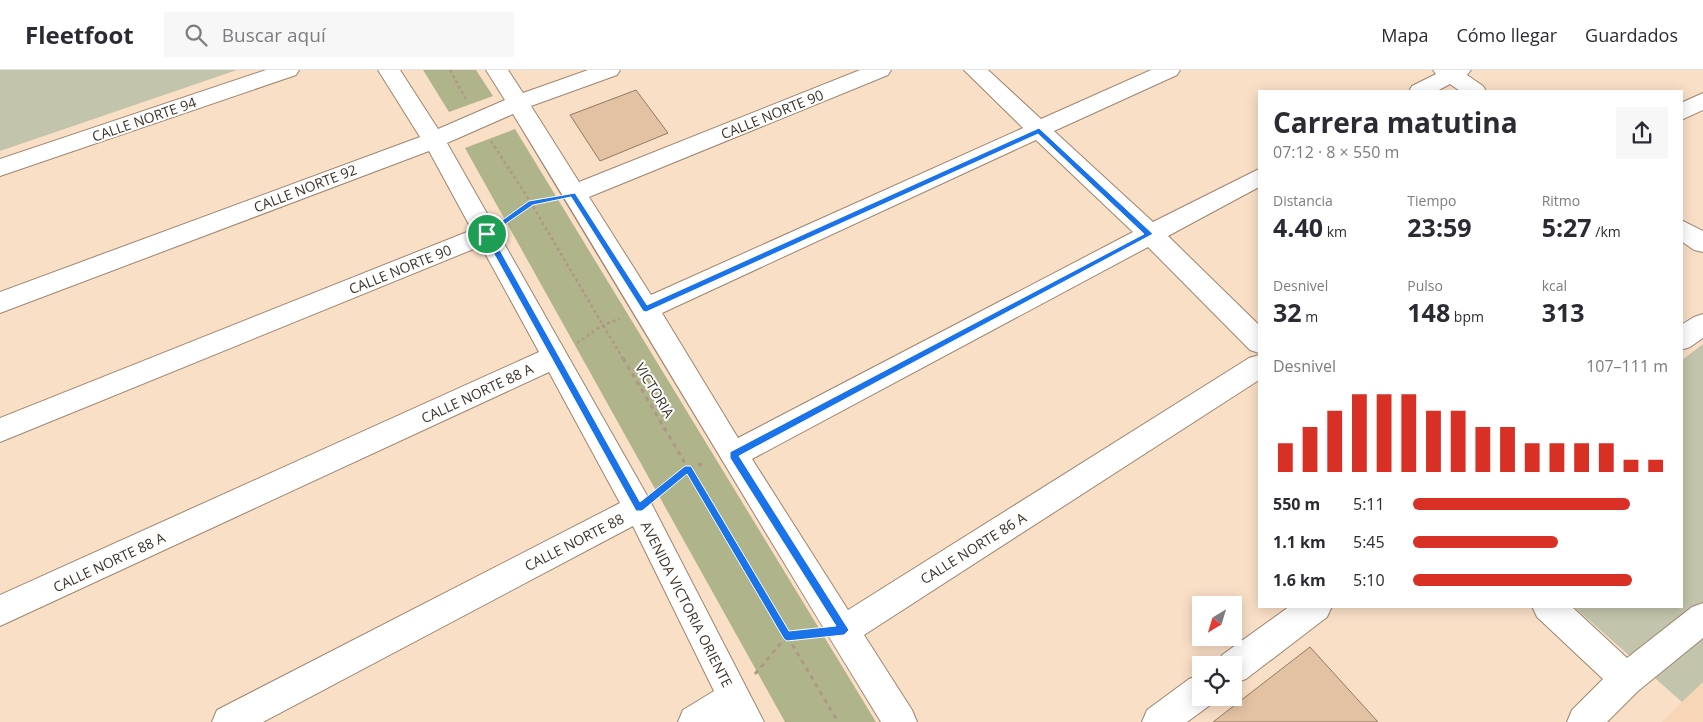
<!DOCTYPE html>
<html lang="es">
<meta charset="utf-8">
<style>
body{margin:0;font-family:"Open Sans",sans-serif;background:#f7f7f7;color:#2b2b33;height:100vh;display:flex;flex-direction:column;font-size:19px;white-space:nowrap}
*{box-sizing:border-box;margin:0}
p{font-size:16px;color:#7c7c81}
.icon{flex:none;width:28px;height:28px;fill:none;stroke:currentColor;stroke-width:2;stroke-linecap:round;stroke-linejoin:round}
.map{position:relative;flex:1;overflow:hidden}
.side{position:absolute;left:1258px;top:20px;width:425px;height:518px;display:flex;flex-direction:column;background:#fff;border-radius:0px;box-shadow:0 2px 12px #0003}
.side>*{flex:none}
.needle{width:32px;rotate:218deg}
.tools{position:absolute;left:1192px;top:526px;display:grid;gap:10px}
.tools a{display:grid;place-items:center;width:50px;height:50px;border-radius:0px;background:#fff;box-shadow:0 2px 12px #0003;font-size:25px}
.pin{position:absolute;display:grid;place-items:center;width:42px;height:42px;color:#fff;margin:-21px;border:2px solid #fff;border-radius:50%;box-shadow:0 1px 5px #0007}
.round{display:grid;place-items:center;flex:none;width:52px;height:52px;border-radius:0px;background:#f7f7f7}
.headline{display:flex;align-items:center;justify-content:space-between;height:85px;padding:0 15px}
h1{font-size:28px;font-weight:700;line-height:38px}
.figures{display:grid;grid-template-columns:repeat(3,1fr);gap:8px;height:85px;padding:5px 15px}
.figures div{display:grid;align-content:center}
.figures b{font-size:25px;font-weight:700}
.figures small{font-size:14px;font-weight:400}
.figures p{font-size:14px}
.chart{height:140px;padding:10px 15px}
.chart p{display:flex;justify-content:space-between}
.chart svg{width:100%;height:90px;margin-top:5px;stroke:#d93025;stroke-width:6}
ul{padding:0 15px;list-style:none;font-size:16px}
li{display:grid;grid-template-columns:80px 60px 1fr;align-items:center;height:38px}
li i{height:12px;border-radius:6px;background:#d93025}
header{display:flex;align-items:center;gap:30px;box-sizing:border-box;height:70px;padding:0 25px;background:#fff;border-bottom:1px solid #e1e1e2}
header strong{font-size:24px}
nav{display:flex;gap:28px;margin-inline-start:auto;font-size:18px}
.search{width:350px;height:45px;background:#f7f7f7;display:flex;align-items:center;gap:12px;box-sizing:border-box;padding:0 18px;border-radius:0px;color:#7c7c81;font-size:19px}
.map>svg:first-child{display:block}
.built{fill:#f7d6b8}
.green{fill:#c2c4ab}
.forest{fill:#b0b48b}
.building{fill:#e3c2a3;stroke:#917963}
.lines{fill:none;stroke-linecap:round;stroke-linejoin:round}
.minor-casing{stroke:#9e856f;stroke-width:2}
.path-far1{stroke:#ad9986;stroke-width:2.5;stroke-dasharray:3 3;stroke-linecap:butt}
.path{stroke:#ad9986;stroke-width:3;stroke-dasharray:4.5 4.5;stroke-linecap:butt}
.minor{fill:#fff;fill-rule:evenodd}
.route{fill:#1a73e8;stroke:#fff;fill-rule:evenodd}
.labels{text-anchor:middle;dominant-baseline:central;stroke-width:4;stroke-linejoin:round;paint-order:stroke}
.street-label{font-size:14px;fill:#3e342a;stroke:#fff}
</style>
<header>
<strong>Fleetfoot</strong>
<div class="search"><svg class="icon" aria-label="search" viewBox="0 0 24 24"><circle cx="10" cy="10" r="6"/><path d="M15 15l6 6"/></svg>Buscar aquí</div>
<nav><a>Mapa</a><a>Cómo llegar</a><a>Guardados</a></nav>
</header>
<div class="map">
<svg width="1703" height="652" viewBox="0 0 1703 652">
<rect width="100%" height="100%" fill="#fadfc7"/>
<!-- built -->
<path class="built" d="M1703 612V652H1662L1682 632Z"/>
<!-- green -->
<path class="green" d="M0 0H237L0 81Z
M1703 274V612L1682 632 1573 536H1681V291Z"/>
<!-- forest -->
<path class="forest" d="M423 0H476L493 26 449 42Z
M515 59 876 652H785L465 78Z"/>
<!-- building -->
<path class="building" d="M636 20 668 63 600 91 570 45Z
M1310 577 1378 652H1213Z"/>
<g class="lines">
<defs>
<path id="minor" d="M266 0H299L296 5 0 106V89Z
M378 0H400L438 59 505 30 486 0H508L523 23 588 0H620L617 5 531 36 579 112 860 0H891L888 5 589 127 651 225 1023 58 964 0H988L1041 49 1151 0H1180L1177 5 1054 61 1153 152 1259 99V117L1168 166 1259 255V283L1250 280 1148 177 752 389 848 540 1249 288 1259 285V310L864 565 912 640 917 652H881C757 450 636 245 513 44L447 73 649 429 764 652H678L683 640 714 621 633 456 263 652H212L217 640 620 433 549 302 0 556V525L539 282 481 176 0 372V348L472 160 429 81 0 243V222L420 67ZM1036 70 1133 162 738 368 662 243Z
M1433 0H1471L1467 5 1483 16 1486 21H1460L1450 14 1437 21H1409L1412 16 1436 4Z
M1703 23V40L1681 50V33Z
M1681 150 1703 161V182L1694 180 1681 171Z
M1703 244V268L1690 277 1681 280V255L1694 247Z
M1703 533V568L1638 621 1607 652H1567L1572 640 1603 609 1537 547 1532 536H1571L1627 588 1692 537Z
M1290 536H1332L1327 547 1246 609 1234 613V595H1218L1222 585Z
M1201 604V628H1215L1213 633 1187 652H1142L1147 640 1189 609Z"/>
</defs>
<!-- minor casing -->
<use href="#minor" class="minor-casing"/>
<!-- path-far1 -->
<path class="path-far1" d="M450 0 467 31
M491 71 531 133 623 289
M507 150 531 133 548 130
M577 273 603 255 620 249"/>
<!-- path -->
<path class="path" d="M623 288 838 652
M661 420 688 398 706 393
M755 604 787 566 809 564"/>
<!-- minor -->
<use href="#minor" class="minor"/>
</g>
<!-- route -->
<path class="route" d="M1039 58 1153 164 739 386 849 560 844 565 787 571 784 569 687 404 642 441H636L483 164 529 131 575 123 647 235ZM1038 64 1144 164 730 382V388L836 556 789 561 691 396H685L640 432 491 164 533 135 571 127 643 241 646 242Z"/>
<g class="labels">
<!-- street labels -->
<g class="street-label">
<text transform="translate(772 44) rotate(-22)">CALLE NORTE 90</text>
<text transform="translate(144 49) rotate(-19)">CALLE NORTE 94</text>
<text transform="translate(305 118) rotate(-21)">CALLE NORTE 92</text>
<text transform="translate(400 199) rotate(-22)">CALLE NORTE 90</text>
<text transform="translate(655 320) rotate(59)">VICTORIA</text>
<text transform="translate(477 323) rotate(-25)">CALLE NORTE 88 A</text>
<text transform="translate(574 472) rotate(-27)">CALLE NORTE 88</text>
<text transform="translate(973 478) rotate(-32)">CALLE NORTE 86 A</text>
<text transform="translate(109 492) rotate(-25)">CALLE NORTE 88 A</text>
<text transform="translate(687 534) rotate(63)">AVENIDA VICTORIA ORIENTE</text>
</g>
</g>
</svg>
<div class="tools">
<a><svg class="needle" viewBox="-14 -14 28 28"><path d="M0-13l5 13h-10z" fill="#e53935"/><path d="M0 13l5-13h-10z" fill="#7c7c81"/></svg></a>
<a><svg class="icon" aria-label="locate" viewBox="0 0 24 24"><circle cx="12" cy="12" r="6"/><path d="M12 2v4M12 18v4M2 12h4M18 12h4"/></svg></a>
</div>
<div class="pin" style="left:487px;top:164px;background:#1e9e55"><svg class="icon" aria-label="arrive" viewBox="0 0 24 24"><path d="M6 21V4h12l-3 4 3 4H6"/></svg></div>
<section class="side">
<div class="headline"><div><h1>Carrera matutina</h1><p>07:12 · 8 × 550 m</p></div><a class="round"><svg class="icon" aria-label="share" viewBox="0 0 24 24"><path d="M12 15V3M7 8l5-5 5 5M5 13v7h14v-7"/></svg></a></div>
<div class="figures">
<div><p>Distancia</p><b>4.40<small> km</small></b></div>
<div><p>Tiempo</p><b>23:59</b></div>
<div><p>Ritmo</p><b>5:27<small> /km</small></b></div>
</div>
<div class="figures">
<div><p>Desnivel</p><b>32<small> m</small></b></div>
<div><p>Pulso</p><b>148<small> bpm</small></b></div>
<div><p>kcal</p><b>313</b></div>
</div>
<div class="chart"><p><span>Desnivel</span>107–111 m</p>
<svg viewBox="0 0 160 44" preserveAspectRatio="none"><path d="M5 44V30M15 44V22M25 44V14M35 44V6M45 44V6M55 44V6M65 44V14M75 44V14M85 44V22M95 44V22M105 44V30M115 44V30M125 44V30M135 44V30M145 44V38M155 44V38"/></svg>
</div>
<ul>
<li><b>550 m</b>5:11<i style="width:85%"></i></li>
<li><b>1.1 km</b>5:45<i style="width:57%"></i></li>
<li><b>1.6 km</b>5:10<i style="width:86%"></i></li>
</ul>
</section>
</div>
